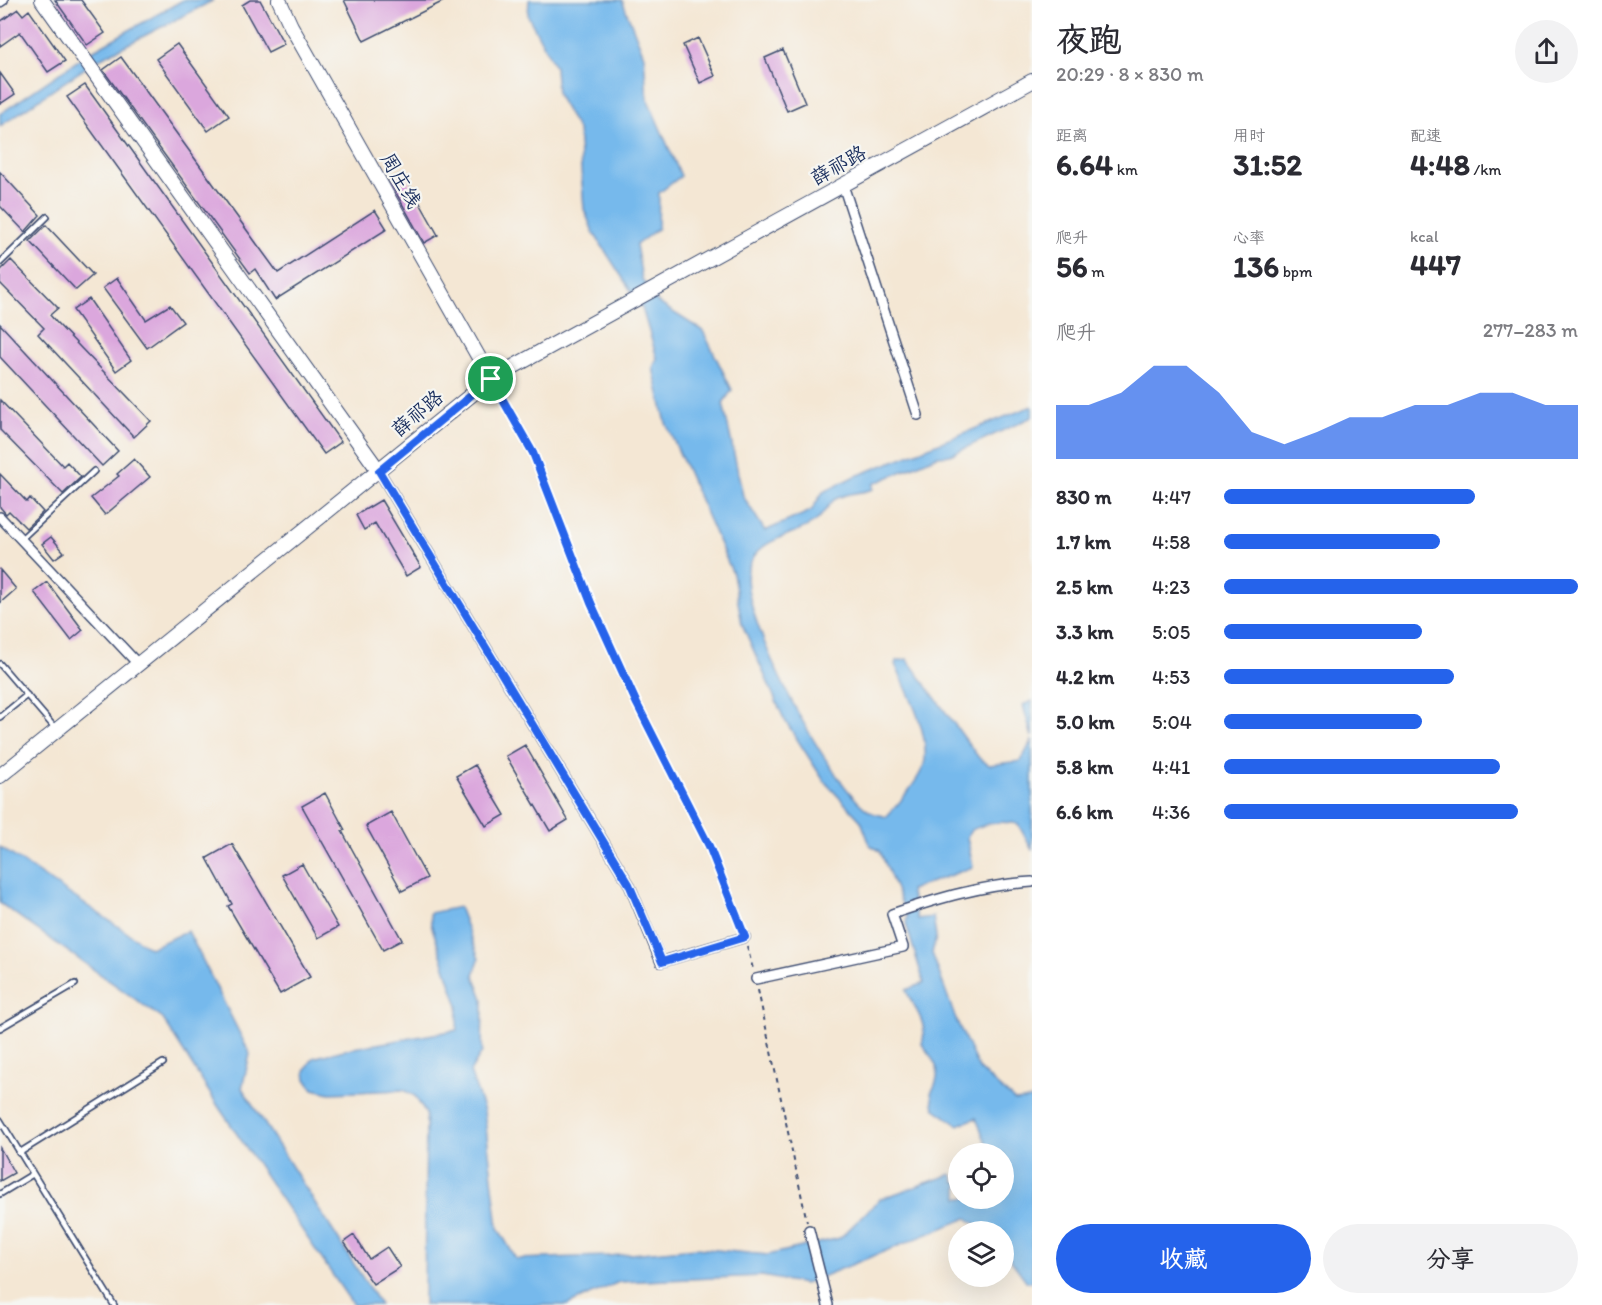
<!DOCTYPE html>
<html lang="zh">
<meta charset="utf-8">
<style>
body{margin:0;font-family:Itim,"LXGW WenKai TC",sans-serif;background:#f2f2f3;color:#2b2b33;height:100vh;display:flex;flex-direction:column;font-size:22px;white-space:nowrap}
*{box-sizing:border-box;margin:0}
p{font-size:20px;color:#7c7c81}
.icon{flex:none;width:33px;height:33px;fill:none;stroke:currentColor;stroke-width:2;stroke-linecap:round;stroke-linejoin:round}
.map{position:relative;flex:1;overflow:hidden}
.details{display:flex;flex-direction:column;background:#fff;width:570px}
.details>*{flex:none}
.fabs{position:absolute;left:948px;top:1143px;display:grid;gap:12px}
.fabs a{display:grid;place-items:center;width:66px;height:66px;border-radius:50%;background:#fff;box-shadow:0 6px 24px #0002;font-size:30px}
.pin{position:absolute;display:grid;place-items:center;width:51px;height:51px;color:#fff;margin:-26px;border:3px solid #fff;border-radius:50%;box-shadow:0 2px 6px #0007}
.round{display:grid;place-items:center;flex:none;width:63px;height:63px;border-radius:32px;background:#f2f2f3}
.summary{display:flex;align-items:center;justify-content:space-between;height:102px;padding:0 24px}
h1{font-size:33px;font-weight:700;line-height:45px}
.metrics{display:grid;grid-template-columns:repeat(3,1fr);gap:9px;height:102px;padding:6px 24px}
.metrics div{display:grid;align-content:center}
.metrics b{font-size:30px;font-weight:700}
.metrics small{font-size:16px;font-weight:400}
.metrics p{font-size:16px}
.chart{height:168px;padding:12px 24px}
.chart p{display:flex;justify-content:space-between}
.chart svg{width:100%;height:108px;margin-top:6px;fill:#2563eb;opacity:.7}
.action{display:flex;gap:12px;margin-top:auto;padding:12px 24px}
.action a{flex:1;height:69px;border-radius:36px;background:#2563eb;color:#fff;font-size:24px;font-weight:700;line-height:69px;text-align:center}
.action a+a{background:#f2f2f3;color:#2b2b33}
ul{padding:0 24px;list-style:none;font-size:20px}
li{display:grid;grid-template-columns:96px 72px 1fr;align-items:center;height:45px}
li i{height:15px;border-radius:8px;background:#2563eb}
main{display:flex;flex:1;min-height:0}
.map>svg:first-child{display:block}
.water{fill:#76b9ec;stroke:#4874a5;stroke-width:1.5}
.building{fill:#dba7dd}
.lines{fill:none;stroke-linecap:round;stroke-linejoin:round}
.lane-casing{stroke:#3c4b70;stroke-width:8}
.street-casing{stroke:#3c4b70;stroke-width:12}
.secondary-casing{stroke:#3c4b70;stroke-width:16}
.path{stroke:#3c4b70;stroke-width:2;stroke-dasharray:4.5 4.5;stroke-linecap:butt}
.lane{stroke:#fff;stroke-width:4.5}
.street{stroke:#fff;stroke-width:9}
.secondary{stroke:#fff;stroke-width:14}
.route-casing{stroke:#fff;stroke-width:12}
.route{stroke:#2563eb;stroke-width:8}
.labels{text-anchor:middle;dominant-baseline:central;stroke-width:4.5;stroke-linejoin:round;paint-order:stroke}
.street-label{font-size:20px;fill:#1b2f5e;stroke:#f6f6f2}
</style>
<main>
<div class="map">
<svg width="1032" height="1305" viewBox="0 0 1032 1305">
<rect width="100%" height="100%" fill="#f6f6f2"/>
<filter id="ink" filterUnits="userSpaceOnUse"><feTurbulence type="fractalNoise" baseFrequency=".0167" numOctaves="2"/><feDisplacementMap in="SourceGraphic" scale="12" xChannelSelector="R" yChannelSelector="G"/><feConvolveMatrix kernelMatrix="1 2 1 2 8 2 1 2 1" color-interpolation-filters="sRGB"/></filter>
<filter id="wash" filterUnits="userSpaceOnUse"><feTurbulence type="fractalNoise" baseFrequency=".008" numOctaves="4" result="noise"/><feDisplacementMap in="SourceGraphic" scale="24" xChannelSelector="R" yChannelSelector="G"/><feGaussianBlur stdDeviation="1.35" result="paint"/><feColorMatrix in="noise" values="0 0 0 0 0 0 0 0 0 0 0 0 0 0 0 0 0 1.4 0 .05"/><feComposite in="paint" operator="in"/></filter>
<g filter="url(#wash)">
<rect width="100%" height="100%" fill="#f4e7d4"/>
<!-- water -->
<path class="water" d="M183 0H214L97 60 0 126V114L92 51Z
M529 0H622L644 56 647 98 681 176 659 193 658 228 636 245 642 279 657 302 703 331 732 390 723 403 743 496 765 531 811 511 823 492 851 478 1032 406V417L950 455 937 456 873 484V489C861 494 846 492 834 500 827 506 823 515 816 521 794 538 756 536 748 570 738 615 830 786 869 811 873 814 881 815 886 817 897 806 923 776 925 760 928 728 907 692 895 664L897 661 907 659 979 758 989 765 1021 761 1032 740V850L1018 824C1000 820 988 823 971 830L967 837 973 867 910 890 917 919 933 917 936 937 932 953 955 1017 979 1069 1015 1101 1032 1099V1282H1027L1004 1251V1232L986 1231 967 1218 804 1284 762 1276 619 1282 567 1305H424L426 1114 415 1096 404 1090 330 1093 313 1089 306 1079 305 1071 313 1058 348 1049 457 1030 458 1006 431 924 430 913 459 907 479 959 474 975 483 999 482 1052 470 1072 484 1111 498 1228 516 1259 608 1256 696 1248 768 1255 840 1238 880 1199 952 1174 955 1183 958 1182V1198H1004V1154L990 1153 976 1118 958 1125 934 1108 931 1093C944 1070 936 1064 922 1044 929 1022 914 1009 906 990L924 983 906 924 907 916 880 851 870 845 861 821 824 781 784 719 742 624 733 574 666 423 653 368 657 358 642 308 593 232 584 209 578 130 557 94 555 67 528 16Z
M1032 701V737L1023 705Z
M0 847 150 948 188 931 250 1054 242 1088 380 1305H353L218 1106 163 1019 0 903Z"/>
<g id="blocks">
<!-- building -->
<path class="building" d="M55 0H81L105 33 87 45Z
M250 0H260L284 44 268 52 242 5Z
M344 0H446L364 41Z
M18 9 23 15 29 10 65 61 48 72 20 32 0 46V22Z
M698 38 715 76 700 83 683 45Z
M177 44 229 116 208 131 156 59Z
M783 50 805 103 787 111 765 58Z
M121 57 278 273 375 210 387 229 275 300 255 269 250 273 103 70Z
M0 73 15 94 0 104Z
M85 85 341 442 324 454 67 97Z
M0 172 40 215 25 232 0 206Z
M403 173 438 235 424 243 389 180Z
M46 225 93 275 76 290 30 241Z
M11 260 58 308 50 315 56 322 151 421 134 437 38 334 44 328 0 283V271Z
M117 278 146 320 170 305 183 322 147 348 103 288Z
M89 299 131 360 116 371 73 310Z
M0 324 118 451 102 466 0 357Z
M0 400 63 466 67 462 81 477 63 494 0 430Z
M134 459 150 477 105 515 91 498 119 476 117 474Z
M0 474 27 502 30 498 43 512 26 528 9 511 6 514 0 507Z
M381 500 421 567 406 576 375 523 364 530 356 515Z
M51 537 64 552 54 559 42 544Z
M0 570 16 589 0 603Z
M47 582 83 630 71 640 34 592Z
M525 745 568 820 550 831 506 756Z
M475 765 505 815 486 826 456 776Z
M325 793 345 830 342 831 402 940 383 950 302 806Z
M391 812 427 878 402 891 366 826Z
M232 844 310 977 280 994 228 906 232 904 207 858Z
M302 864 338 927 318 938 282 875Z
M0 1148 14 1173 0 1181Z
M354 1235 369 1259 387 1247 400 1267 373 1284 344 1242Z"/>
</g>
</g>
<g filter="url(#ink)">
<use href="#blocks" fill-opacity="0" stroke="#3c4b70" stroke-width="1.5"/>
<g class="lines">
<defs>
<path id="lane" d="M0 263 47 217
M21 539 94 471
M0 664 55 728
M0 717 27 695
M0 1028 75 984
M0 1120 114 1305
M19 1153 163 1063
M0 1194 33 1174"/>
<path id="street" d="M0 2 3 0
M843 185 918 415
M379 471 629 884 661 962 745 937
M0 517 138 664
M756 979 903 947 892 914C939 898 983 885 1032 882
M809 1230 828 1305"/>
<path id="secondary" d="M42 0 379 471
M279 0 291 26 491 379
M0 776 491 379 1032 81"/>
</defs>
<!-- lane casing -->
<use href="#lane" class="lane-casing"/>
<!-- street casing -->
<use href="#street" class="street-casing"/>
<!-- secondary casing -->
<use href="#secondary" class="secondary-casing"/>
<!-- path -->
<path class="path" d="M497 388 533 453 591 603 637 704 709 846 742 929
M747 946 753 969
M758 990 807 1222"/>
<!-- lane -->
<use href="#lane" class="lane"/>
<!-- street -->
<use href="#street" class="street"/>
<!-- secondary -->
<use href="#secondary" class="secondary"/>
</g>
</g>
<g class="lines" filter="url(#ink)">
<defs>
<path id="route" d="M491 379 533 453 591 603 637 704 709 846 745 937 662 962 629 884 379 471Z"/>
</defs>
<!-- route casing -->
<use href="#route" class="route-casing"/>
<!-- route -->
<use href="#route" class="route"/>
</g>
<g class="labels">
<!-- street labels -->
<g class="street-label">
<text transform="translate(838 165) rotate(-29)">薛祁路</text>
<text transform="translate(401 180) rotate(60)">周庄线</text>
<text transform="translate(417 413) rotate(-40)">薛祁路</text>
</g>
</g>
</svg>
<div class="fabs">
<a><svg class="icon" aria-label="locate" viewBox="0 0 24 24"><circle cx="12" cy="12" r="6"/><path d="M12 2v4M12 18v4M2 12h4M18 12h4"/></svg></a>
<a><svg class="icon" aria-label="layers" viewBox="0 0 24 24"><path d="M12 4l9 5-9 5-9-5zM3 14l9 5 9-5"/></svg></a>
</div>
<div class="pin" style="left:491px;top:379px;background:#1e9e55"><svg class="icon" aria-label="arrive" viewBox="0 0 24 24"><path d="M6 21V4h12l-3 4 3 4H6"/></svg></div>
</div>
<section class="details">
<div class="summary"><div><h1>夜跑</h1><p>20:29 · 8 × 830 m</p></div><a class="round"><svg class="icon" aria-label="share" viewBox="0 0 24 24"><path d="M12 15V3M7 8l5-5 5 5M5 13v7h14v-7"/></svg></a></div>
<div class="metrics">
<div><p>距离</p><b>6.64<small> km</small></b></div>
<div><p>用时</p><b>31:52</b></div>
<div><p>配速</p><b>4:48<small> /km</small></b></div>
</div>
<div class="metrics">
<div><p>爬升</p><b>56<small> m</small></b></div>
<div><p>心率</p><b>136<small> bpm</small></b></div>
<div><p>kcal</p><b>447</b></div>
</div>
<div class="chart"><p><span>爬升</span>277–283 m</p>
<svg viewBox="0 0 160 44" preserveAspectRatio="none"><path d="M0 44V22L10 22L20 17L30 6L40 6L50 17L60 33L70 38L80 33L90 27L100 27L110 22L120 22L130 17L140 17L150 22L160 22V44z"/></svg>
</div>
<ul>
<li><b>830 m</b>4:47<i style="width:71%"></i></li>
<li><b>1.7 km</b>4:58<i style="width:61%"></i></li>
<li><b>2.5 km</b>4:23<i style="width:100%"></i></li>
<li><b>3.3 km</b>5:05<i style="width:56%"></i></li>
<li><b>4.2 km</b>4:53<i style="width:65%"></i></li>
<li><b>5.0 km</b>5:04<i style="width:56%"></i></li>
<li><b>5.8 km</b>4:41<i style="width:78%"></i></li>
<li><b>6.6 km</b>4:36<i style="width:83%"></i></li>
</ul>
<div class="action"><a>收藏</a><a>分享</a></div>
</section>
</main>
